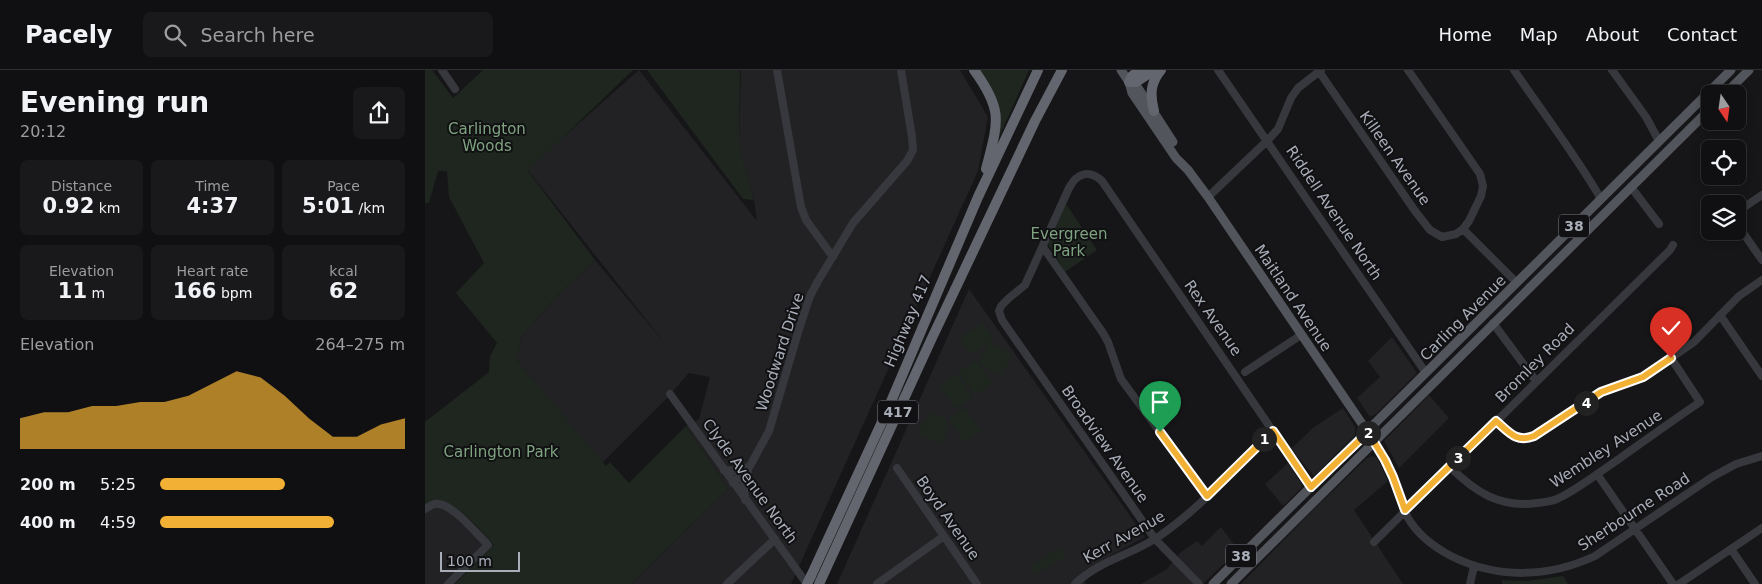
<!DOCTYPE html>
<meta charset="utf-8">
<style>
body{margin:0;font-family:"DejaVu Sans",sans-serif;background:#19191b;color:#f1f3f6;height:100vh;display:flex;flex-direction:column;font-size:19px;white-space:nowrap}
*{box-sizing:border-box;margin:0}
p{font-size:16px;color:#9c9d9f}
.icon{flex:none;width:28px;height:28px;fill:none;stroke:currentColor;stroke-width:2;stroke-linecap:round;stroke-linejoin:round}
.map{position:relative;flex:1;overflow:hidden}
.panel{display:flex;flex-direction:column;background:#101012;width:425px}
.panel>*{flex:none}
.needle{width:32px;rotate:167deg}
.fabs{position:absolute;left:1276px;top:15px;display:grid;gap:10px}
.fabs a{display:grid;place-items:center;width:45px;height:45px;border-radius:8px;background:#101012;box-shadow:0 2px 8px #0003,0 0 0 1px #303032;font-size:25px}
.scale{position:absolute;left:15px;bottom:12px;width:80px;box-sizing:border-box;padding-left:5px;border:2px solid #a8adb8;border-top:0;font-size:14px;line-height:18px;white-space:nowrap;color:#a8adb8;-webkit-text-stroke:4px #111113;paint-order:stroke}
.pin{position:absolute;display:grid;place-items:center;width:42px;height:42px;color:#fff;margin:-51px -21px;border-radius:50% 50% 50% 0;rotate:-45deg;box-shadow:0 0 5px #0007}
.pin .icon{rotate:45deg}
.km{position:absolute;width:25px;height:25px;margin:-12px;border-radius:50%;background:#222;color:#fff;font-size:14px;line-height:25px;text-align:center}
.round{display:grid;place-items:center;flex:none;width:52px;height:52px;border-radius:8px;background:#19191b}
.overview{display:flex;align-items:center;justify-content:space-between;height:85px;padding:0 20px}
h1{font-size:28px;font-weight:700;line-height:38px}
.metrics{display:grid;grid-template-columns:repeat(3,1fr);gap:8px;height:85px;padding:5px 20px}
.metrics div{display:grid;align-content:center;border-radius:8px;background:#19191b;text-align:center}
.metrics b{font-size:21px;font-weight:700}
.metrics small{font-size:14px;font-weight:400}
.metrics p{font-size:14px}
.chart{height:140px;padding:10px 20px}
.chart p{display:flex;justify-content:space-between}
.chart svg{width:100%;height:90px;margin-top:5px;fill:#f2b134;opacity:.7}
ul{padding:0 20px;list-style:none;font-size:16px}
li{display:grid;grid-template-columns:80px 60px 1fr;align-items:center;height:38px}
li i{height:12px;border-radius:6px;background:#f2b134}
header{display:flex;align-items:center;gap:30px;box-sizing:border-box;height:70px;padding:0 25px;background:#101012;border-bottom:1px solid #303032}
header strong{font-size:24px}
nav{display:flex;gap:28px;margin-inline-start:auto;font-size:18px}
.search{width:350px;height:45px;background:#19191b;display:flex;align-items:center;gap:12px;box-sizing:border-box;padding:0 18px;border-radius:8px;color:#9c9d9f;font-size:19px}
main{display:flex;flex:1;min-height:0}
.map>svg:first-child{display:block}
.built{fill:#222225}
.green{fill:#1e261f}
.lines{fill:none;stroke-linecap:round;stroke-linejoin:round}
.minor{stroke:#37383d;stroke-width:8}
.major{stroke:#53555c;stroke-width:9}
.highway{stroke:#63666e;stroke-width:10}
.highway-bridge{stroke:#63666e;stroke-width:10}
.route-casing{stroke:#fff;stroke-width:10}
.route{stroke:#f2b134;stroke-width:6}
.labels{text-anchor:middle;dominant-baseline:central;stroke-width:4;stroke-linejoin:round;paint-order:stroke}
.shield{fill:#111113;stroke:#7b7e86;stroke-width:1}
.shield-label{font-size:14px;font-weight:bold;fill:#a8adb8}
.park-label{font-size:15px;fill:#7fa381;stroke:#111113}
.street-label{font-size:15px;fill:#a8adb8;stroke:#111113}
</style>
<header>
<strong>Pacely</strong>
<div class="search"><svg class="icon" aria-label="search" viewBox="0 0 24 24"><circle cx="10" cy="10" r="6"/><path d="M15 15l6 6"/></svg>Search here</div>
<nav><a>Home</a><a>Map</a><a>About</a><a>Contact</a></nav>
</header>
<main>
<section class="panel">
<div class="overview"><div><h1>Evening run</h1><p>20:12</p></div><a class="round"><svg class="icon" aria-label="share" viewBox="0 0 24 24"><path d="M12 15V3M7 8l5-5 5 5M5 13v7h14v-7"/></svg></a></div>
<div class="metrics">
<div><p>Distance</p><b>0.92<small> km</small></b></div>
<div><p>Time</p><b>4:37</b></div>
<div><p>Pace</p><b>5:01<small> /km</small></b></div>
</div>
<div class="metrics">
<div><p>Elevation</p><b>11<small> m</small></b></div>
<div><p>Heart rate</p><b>166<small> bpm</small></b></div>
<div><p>kcal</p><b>62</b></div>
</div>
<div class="chart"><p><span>Elevation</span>264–275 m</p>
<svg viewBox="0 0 160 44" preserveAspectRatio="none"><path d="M0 44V29L10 26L20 26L30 23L40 23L50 21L60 21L70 18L80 12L90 6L100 9L110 18L120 29L130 38L140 38L150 32L160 29V44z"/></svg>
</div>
<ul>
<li><b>200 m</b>5:25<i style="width:51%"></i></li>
<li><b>400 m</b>4:59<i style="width:71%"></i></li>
</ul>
</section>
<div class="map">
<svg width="1337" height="514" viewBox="0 0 1337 514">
<rect width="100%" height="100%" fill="#161618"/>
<!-- built -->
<path class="built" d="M214 0 332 151 329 130 314 75 316 0H535L563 47 553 101 366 514H206L303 419 261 356 274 349 285 307 264 303 242 328 178 392 166 380 92 290 96 267 130 228 170 190 242 276 102 99Z
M544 219 720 467 661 499 655 505 661 514H412Z
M967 267 992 303 951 344 945 347 932 328 955 307 943 291Z
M1004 325 1024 348 974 398 959 371Z
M918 338 930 357V365L889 406 866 379 889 357Z
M948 386 952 388 963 411 929 440 978 514H816L891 437 942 388Z
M863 393 876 413 877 417 858 436 840 414Z
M4 431H18L29 435 65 471 19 514H0V433Z
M796 457 813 480 778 514H716L742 499 755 483 772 471 777 476Z"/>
<!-- green -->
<path class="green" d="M0 0H7L28 28 58 0H208L103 101 170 190 130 228 96 267 92 290 181 396 185 392 204 413 261 356 303 419 206 514H30L69 475C55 460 23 419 0 434V352L64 302 65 286 72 273 31 223 59 193 24 127 22 101H13L4 133H0Z
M222 0H315L314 75 329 130 318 129Z
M552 0H604L575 65H573Z
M641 134 672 180 640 202 623 174Z
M558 252 569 268 564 272 587 283 577 306 556 296 554 293 563 273 546 284 534 268Z
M550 290 568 313 550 325 533 303Z
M531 304 548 327 531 339 513 316Z
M540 337 557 361 539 372 523 349Z
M506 343C518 347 527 349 521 364 520 369 519 371 515 374L494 364 497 354Z
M636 477 641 486 609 505 604 496Z
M1138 506 1143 514H1077V510L1102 511Z"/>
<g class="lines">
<!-- minor -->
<path class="minor" d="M17 0 30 19
M352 0 376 137 381 150 408 187
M793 0 1001 303
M893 0 990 141 1005 160 1017 167 1031 164 1038 159 1044 151 1056 126 1058 116 1055 104 983 0
M1089 0C1118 43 1150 84 1176 129
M1187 0 1221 47 1234 71
M1206 117 1234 154
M783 127 843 70 853 59 866 28 873 18 896 0
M1312 142 1337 125
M1312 154 1337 190
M1038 159 1092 213
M618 177 678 263 683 272 696 309 782 426
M1295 245 1337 306
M1068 253 1111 311
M820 302 876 265
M245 324 382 514
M1071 351C1084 362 1091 373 1109 366L1176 322 1218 307 1246 288 1269 272 1314 226 1337 210
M949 372C956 383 964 395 969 409 974 422 976 436 983 448 993 465 1009 477 1026 486 1072 509 1123 508 1170 486L1287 407 1311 394 1337 386
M1024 396C1050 422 1074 438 1112 433 1119 432 1127 432 1134 428 1153 419 1173 403 1191 391 1219 371 1247 351 1275 332L1246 288
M472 398 552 514
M299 400 312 401 323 397
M1172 404 1248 514
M308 413 325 396 344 361 374 259 385 226 393 211 428 153 482 91 488 80 487 67 476 0
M320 430 319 412 323 402
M0 439C5 436 8 433 14 434 29 436 52 464 63 475L23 514
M949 472 1245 180 1248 175
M1306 479 1330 514
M302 514 350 469
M452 514 519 466
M650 514C673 491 706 485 733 467 776 438 810 397 848 361
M774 514 730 469 577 250 574 241 576 236 584 228 600 215 644 118C652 103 664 99 677 111L886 417
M1045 514 1049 496
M1254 514 1337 458"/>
<!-- major -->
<path class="major" d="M696 0 704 12 707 23 751 88 763 100 783 127 946 367
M704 12 713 18 717 24 748 72
M1300 24 1324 0
M788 514 1306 0
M806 514 1285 39"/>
<!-- highway -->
<path class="highway" d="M549 0C579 41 573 52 561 99
M704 12H711L729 0
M704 12 707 6 715 0
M729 41C725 25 725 13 736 0
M386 506 462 341 553 127 613 0
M394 514 506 270 610 51 637 0"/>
<!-- highway-bridge -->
<path class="highway-bridge" d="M382 514 386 506"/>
</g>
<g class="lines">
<defs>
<path id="route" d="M735 362 782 426 848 361 886 417 943 362 960 390 968 407 980 440 1071 351C1084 362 1091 373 1109 366L1176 322 1218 307 1246 288"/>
</defs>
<!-- route casing -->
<use href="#route" class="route-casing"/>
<!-- route -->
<use href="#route" class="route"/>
</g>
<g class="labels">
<!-- shield labels -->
<g class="shield">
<rect x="1134" y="144.5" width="30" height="23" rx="4"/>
<rect x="453" y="330.5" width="40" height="23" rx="4"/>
<rect x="801" y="474.5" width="30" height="23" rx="4"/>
</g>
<g class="shield-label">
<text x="1149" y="156">38</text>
<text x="473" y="342">417</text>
<text x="816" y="486">38</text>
</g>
<!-- park labels -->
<g class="park-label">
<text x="62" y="59">Carlington<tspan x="62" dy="17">Woods</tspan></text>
<text x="644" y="164">Evergreen<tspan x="644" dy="17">Park</tspan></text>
<text x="76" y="382">Carlington Park</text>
</g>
<!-- street labels -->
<g class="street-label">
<text transform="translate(970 88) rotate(55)">Killeen Avenue</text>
<text transform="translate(909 143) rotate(56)">Riddell Avenue North</text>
<text transform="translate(868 228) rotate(56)">Maitland Avenue</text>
<text transform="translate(788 248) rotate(55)">Rex Avenue</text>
<text transform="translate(1038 248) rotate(-45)">Carling Avenue</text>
<text transform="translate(483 251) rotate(-67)">Highway 417</text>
<text transform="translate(355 282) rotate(-72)">Woodward Drive</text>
<text transform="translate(1110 293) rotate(-45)">Bromley Road</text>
<text transform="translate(680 374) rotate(55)">Broadview Avenue</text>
<text transform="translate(1181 379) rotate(-33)">Wembley Avenue</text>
<text transform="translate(325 411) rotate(54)">Clyde Avenue North</text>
<text transform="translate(1209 442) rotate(-33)">Sherbourne Road</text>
<text transform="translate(523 448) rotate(55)">Boyd Avenue</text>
<text transform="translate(699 467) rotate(-29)">Kerr Avenue</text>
</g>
</g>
</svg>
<div class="fabs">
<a><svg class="needle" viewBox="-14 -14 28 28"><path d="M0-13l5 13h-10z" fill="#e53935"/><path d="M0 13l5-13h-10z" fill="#9c9d9f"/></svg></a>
<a><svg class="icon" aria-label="locate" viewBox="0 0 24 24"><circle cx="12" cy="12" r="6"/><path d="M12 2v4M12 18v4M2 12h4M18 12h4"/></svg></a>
<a><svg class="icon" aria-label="layers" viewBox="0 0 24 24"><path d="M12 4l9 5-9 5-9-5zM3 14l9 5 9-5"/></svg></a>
</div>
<div class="scale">100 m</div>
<div class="pin" style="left:735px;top:362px;background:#1e9e55"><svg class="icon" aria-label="arrive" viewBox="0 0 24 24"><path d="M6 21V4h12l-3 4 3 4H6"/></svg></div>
<div class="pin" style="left:1246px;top:288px;background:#d93025"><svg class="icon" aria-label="check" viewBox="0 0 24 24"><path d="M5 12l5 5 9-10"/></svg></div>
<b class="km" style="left:839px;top:369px">1</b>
<b class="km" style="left:943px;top:363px">2</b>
<b class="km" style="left:1033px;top:388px">3</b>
<b class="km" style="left:1161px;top:333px">4</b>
</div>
</main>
